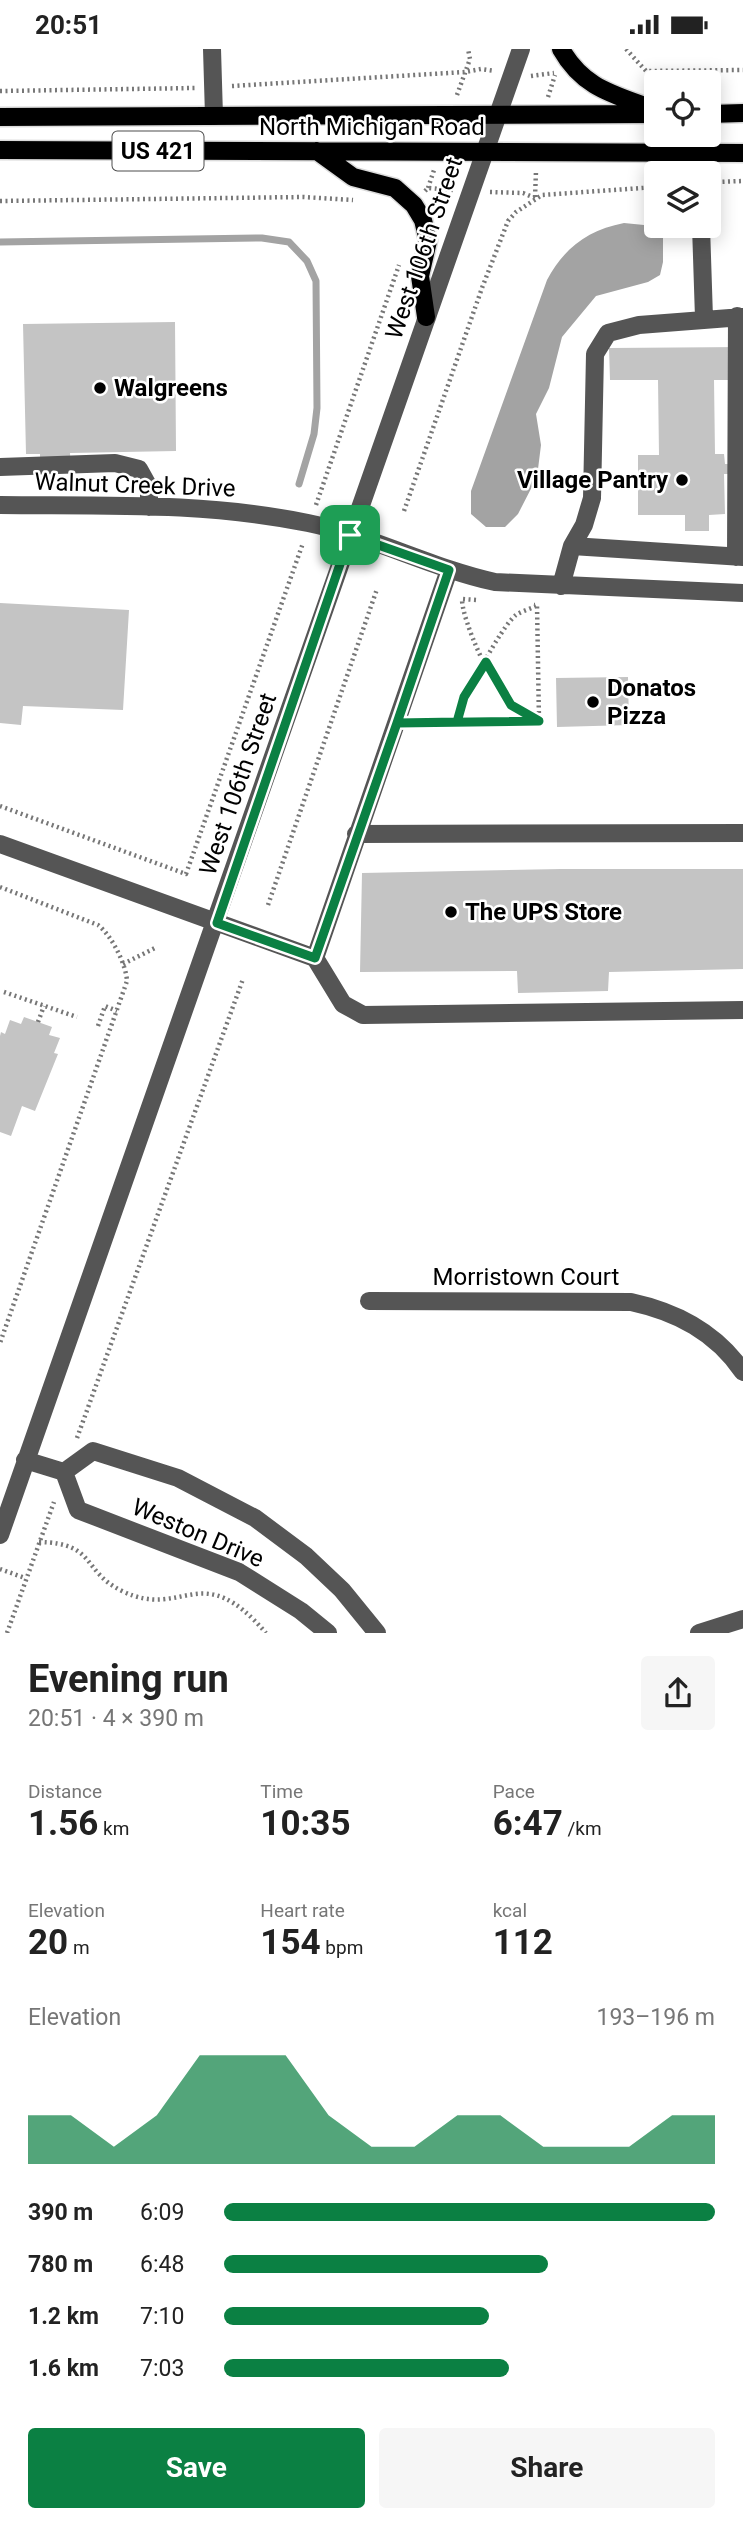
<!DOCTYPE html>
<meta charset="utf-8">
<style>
body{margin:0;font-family:Roboto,sans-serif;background:#f6f6f6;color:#222;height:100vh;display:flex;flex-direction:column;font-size:26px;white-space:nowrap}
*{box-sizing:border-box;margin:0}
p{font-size:23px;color:#767676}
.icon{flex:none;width:38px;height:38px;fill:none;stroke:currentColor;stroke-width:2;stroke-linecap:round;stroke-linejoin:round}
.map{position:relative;height:1584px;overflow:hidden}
.sheet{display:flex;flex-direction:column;background:#fff;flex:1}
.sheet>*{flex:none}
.controls{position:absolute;left:644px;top:21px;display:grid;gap:14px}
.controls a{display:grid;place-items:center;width:77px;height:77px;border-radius:7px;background:#fff;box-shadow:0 4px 18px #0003;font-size:35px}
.pin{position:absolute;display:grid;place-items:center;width:60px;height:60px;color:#fff;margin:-30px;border-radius:14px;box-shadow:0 4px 10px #0006}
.round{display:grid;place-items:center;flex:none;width:74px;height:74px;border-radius:7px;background:#f6f6f6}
.head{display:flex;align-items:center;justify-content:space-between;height:119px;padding:0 28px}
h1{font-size:38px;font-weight:700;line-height:52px}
.figures{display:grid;grid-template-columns:repeat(3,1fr);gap:10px;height:119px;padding:7px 28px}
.figures div{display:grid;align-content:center}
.figures b{font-size:35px;font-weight:700}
.figures small{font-size:19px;font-weight:400}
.figures p{font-size:19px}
.chart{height:196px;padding:14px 28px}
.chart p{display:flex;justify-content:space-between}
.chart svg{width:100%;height:126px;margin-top:7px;fill:#0b8043;opacity:.7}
.cta{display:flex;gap:14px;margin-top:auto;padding:14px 28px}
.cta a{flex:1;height:80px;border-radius:7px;background:#0b8043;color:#fff;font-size:28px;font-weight:700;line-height:80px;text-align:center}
.cta a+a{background:#f6f6f6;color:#222}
ul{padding:0 28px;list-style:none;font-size:23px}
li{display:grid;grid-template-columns:112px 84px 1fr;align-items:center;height:52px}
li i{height:18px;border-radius:9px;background:#0b8043}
.status{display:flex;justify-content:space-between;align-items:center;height:49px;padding:0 35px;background:#fff;direction:ltr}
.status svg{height:19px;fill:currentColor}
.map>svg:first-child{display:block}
.water{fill:#a3a3a3}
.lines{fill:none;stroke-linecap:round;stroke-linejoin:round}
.stream{stroke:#a3a3a3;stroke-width:7}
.building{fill:#c4c4c4}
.major-casing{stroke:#dbdbdb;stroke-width:21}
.path{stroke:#777;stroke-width:4.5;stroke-dasharray:2 3.5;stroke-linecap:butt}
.minor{stroke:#555;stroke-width:18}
.major{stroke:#000;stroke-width:18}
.route-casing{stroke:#fff;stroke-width:14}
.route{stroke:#0b8043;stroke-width:9}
.poi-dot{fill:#000;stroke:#fff;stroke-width:2.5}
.labels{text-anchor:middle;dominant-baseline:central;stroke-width:5;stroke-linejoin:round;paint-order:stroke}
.shield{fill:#fff;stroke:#4c4c4c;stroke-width:2}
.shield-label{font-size:23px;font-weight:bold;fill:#000}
.street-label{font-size:24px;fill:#000;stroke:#fff}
.poi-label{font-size:24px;font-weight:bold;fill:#000;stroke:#fff;text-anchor:start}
</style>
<div class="status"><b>20:51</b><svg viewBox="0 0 49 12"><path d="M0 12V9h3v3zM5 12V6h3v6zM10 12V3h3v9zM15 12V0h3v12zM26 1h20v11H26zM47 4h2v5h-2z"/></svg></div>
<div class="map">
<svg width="743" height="1584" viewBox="0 0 743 1584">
<rect width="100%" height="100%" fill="#fff"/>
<!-- water -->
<path class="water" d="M624 174 644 176 663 189V213L660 226 648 233 596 247 562 288 549 339 536 365 541 396 537 428 518 465 505 478H486L471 465V442L547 231C564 199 588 181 624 174Z"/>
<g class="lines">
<!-- stream -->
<path class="stream" d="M0 193 262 189 289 193 307 212 316 232 317 359 314 385 299 435"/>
</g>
<!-- building -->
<path class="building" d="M175 273 176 402 70 404 71 423 40 424V405H26L23 275Z
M743 298V331H714L715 405H724L725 415H729V425H724L725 465 709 466V482H685V466H638V406H659L658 331H610L609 299Z
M0 554 129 561 123 661 23 657 21 676 0 674Z
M628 628 629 676 557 678 556 629Z
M561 820H743V920L609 923 608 942 518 944 517 922 360 923 362 824Z
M24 968 52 978 49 986 60 989 54 1004 58 1005 35 1062 22 1057 11 1087 0 1083V987L1 983 5 985 10 971 21 975Z"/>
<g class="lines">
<defs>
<path id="major" d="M561 0C583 39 613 45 653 60
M709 65 743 64
M0 68 656 65
M0 101 743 104
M317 102 353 128 395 139 414 156 423 171 428 192 420 227 426 268"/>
</defs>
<!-- major casing -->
<use href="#major" class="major-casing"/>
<!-- path -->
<path class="path" d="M626 0 646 22 743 21
M531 27 554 24
M232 37 465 23 481 20 495 22
M0 42 195 39
M457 46 470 10 468 0
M548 48 555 26
M717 133 743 132
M428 139 434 121
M425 142 428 139 453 141
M490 143 523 144 535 149
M535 148 536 122
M0 152 303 148 353 151
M316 456 399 216
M404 462 482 239 508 172 516 163 542 146 656 138
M476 551 462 550C462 572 493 640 510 655 518 663 529 667 539 672
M457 673C460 655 501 577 516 566 522 562 530 560 536 557
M415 674 539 672 537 556H534
M0 757 186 825 303 494
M0 838 98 876C112 887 126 915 127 932L0 1294
M268 856 377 540
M123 915 157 898
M4 943 77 968
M38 973 44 957
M98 977 105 957 117 962
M77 1389 243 930
M39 1493C97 1494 81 1522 122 1542 184 1572 200 1507 266 1584
M0 1520 25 1529
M7 1584 54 1453"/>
<!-- minor -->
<path class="minor" d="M212 0 214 67
M700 124V103
M701 177 704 269
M0 418 115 414 139 420 149 438V458
M0 456C103 457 206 453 308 474 372 487 431 519 495 533L743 544
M572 497 743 508
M736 508 737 267
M561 537 572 497 584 476 592 449 595 305 608 284 639 276 743 268
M356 785 743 784
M0 795 315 909 449 521
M315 909 343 955 363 966 743 961
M369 1252 631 1253C677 1263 716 1283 743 1323
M25 1411 64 1423
M64 1423 93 1402 178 1429 255 1469 306 1507 342 1541 377 1584
M64 1423 78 1461 239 1523 301 1562 328 1584
M0 1486 521 0
M699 1584 743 1570"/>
<!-- major -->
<use href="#major" class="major"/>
</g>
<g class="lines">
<defs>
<path id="route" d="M350 486 217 874 315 909 397 674 539 672 511 656 486 613 464 648 457 673 397 674 449 521 350 486"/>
</defs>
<!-- route casing -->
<use href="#route" class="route-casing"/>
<!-- route -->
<use href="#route" class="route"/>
</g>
<!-- markers -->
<g class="poi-dot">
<circle cx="100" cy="339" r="7"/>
<circle cx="682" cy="431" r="7"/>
<circle cx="593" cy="653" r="7"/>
<circle cx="451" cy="863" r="7"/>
</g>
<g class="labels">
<!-- shield labels -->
<rect class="shield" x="112.5" y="82.5" width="91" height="39" rx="5"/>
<g class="shield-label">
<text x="158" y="102">US 421</text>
</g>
<!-- street labels -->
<g class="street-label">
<text x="372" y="78">North Michigan Road</text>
<text transform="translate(424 199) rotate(-71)">West 106th Street</text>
<text transform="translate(135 436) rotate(2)">Walnut Creek Drive</text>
<text transform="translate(238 735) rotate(-71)">West 106th Street</text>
<text x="526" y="1228">Morristown Court</text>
<text transform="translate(198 1484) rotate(23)">Weston Drive</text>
</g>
<!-- poi labels -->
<g class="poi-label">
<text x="114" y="339">Walgreens</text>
<text x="668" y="431" text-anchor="end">Village Pantry</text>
<text x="607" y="639">Donatos<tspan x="607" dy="28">Pizza</tspan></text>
<text x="465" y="863">The UPS Store</text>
</g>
</g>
</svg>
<div class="controls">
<a><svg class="icon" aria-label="locate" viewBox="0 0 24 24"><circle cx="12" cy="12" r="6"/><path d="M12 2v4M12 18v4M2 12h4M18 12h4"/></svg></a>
<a><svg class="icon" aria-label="layers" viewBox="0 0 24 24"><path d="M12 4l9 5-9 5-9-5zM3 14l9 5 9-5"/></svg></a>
</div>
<div class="pin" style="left:350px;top:486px;background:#1e9e55"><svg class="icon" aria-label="arrive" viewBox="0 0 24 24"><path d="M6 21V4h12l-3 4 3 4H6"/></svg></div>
</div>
<section class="sheet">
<div class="head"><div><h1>Evening run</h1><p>20:51 · 4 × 390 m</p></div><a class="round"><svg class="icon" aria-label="share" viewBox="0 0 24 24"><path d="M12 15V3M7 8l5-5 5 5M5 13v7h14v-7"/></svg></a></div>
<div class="figures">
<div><p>Distance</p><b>1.56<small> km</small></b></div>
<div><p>Time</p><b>10:35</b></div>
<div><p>Pace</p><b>6:47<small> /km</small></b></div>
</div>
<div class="figures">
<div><p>Elevation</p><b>20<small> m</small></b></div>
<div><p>Heart rate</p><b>154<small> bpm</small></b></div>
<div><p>kcal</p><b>112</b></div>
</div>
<div class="chart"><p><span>Elevation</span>193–196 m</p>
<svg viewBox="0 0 160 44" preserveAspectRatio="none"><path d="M0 44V27L10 27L20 38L30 27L40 6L50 6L60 6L70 27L80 38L90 38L100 27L110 27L120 38L130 38L140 38L150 27L160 27V44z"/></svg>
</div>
<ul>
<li><b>390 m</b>6:09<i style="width:100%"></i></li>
<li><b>780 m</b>6:48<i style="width:66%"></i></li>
<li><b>1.2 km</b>7:10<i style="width:54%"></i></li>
<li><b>1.6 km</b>7:03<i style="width:58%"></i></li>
</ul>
<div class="cta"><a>Save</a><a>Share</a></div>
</section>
